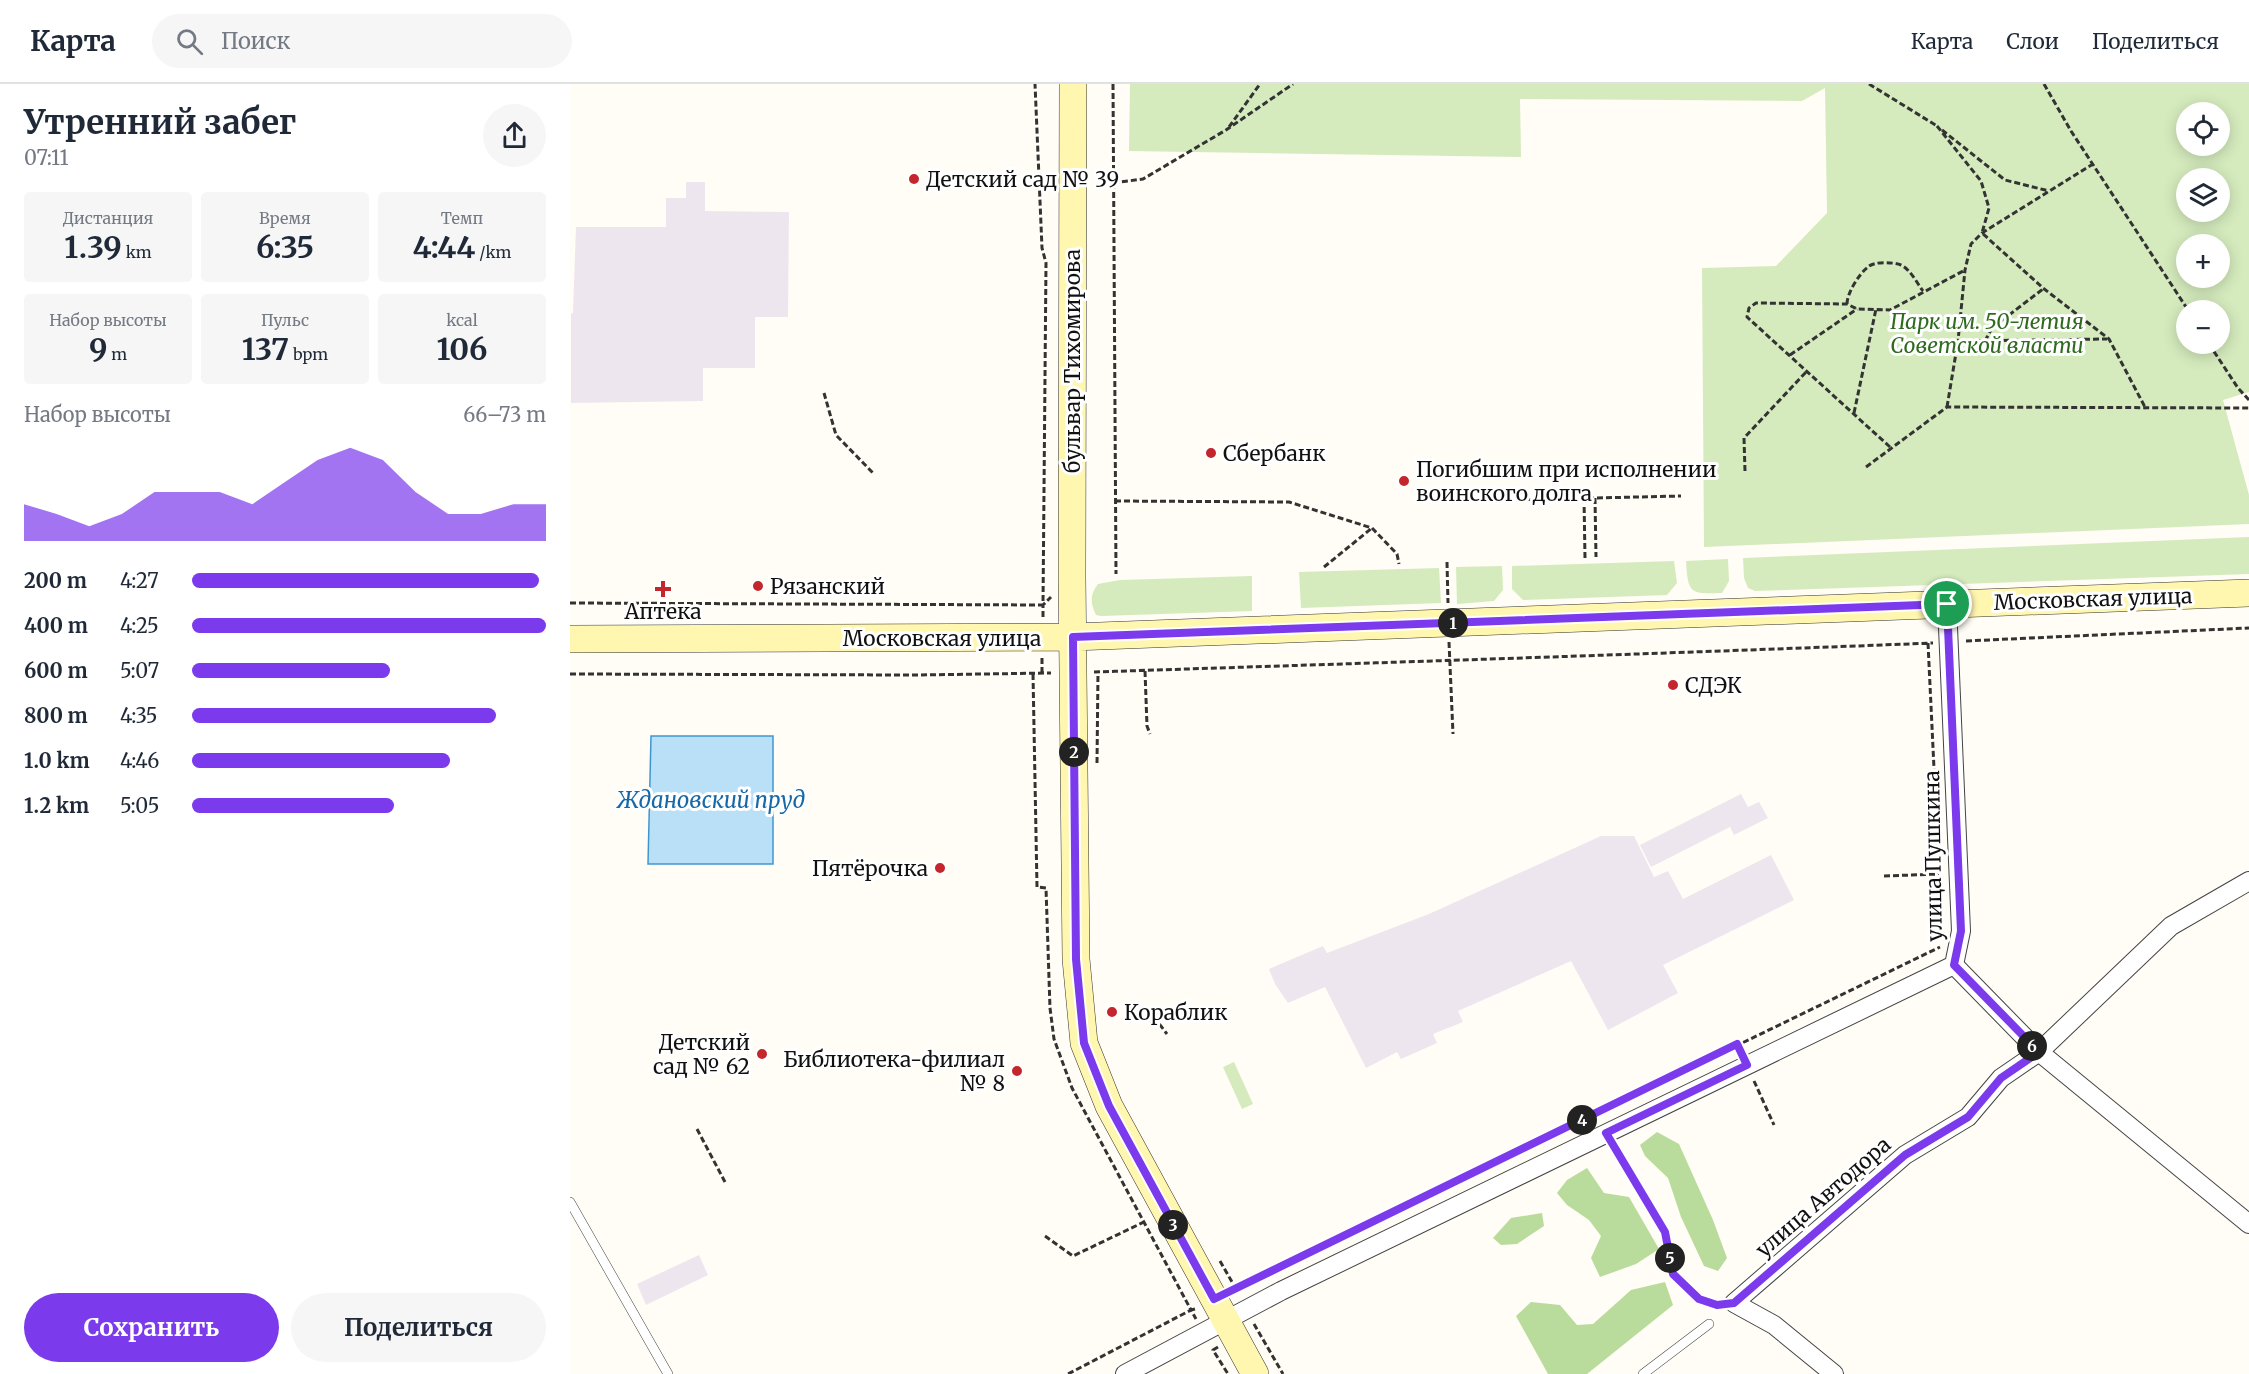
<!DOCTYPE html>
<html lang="ru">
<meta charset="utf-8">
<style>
body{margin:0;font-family:Merriweather,serif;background:#f6f6f7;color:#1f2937;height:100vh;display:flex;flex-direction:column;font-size:22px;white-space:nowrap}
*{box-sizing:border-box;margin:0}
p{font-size:20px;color:#747a83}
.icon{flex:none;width:33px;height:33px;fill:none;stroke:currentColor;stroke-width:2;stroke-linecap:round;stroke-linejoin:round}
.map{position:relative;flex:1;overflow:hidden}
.side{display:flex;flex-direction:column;background:#fff;width:570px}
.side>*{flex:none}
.buttons{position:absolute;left:1606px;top:18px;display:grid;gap:12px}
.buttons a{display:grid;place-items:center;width:54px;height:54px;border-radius:50%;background:#fff;box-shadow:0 3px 15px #0003;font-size:30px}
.pin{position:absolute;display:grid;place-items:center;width:51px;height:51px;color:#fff;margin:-26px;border:3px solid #fff;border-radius:50%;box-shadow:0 2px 6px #0007}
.km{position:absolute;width:30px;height:30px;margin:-15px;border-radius:50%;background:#222;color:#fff;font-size:16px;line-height:30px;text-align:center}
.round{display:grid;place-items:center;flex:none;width:63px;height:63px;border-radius:32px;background:#f6f6f7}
.summary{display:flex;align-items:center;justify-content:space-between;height:102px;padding:0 24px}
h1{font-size:33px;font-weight:700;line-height:45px}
.metrics{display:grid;grid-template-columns:repeat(3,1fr);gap:9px;height:102px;padding:6px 24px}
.metrics div{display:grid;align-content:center;border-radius:6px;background:#f6f6f7;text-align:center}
.metrics b{font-size:30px;font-weight:700}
.metrics small{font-size:16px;font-weight:400}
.metrics p{font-size:16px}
.chart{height:168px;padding:12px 24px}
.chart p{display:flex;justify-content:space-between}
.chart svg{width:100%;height:108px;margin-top:6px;fill:#7c3aed;opacity:.7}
.primary-button{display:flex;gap:12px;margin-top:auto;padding:12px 24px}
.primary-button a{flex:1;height:69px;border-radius:36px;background:#7c3aed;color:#fff;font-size:24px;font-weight:700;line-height:69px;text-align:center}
.primary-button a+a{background:#f6f6f7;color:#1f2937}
ul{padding:0 24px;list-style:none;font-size:20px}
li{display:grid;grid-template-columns:96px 72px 1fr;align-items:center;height:45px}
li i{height:15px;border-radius:8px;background:#7c3aed}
header{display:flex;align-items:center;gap:36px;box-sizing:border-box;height:84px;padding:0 30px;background:#fff;border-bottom:2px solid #e0e1e3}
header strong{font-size:28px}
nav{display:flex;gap:33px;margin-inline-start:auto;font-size:21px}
.search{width:420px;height:54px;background:#f6f6f7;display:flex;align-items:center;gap:15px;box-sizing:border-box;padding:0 21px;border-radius:33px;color:#747a83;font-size:22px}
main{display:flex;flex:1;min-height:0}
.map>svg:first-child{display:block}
.industrial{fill:#eee6ef}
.green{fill:#d5ebbd;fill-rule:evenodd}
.forest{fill:#b9dc9c}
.water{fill:#b9e0f7;stroke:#3f96cf;stroke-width:1.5}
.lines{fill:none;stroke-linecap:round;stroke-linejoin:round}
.lane-casing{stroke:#444;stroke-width:10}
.street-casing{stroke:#444;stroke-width:20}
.secondary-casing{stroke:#333;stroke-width:28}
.path{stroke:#333;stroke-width:3;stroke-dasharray:6 3;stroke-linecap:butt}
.lane{stroke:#fff;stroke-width:9}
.street{stroke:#fff;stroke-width:18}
.secondary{stroke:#fff6b0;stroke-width:27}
.route-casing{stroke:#fff;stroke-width:12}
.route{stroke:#7c3aed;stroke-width:8}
.poi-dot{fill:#c4262e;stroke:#fff;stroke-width:2}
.labels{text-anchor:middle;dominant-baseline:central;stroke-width:6;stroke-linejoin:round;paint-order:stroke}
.poi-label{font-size:21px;fill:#111;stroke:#fff;text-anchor:start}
.park-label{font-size:21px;font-style:italic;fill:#2f6b1f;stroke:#fff}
.street-label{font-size:21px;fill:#111;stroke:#fff}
.water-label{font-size:22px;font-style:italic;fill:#1768a6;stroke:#fff}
</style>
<header>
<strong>Карта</strong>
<div class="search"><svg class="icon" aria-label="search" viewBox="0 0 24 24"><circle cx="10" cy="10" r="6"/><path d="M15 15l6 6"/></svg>Поиск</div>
<nav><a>Карта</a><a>Слои</a><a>Поделиться</a></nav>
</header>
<main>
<section class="side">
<div class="summary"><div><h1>Утренний забег</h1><p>07:11</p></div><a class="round"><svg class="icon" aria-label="share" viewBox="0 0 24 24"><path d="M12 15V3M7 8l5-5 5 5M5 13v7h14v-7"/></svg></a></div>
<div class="metrics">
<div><p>Дистанция</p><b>1.39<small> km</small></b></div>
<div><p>Время</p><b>6:35</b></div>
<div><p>Темп</p><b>4:44<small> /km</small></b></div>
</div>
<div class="metrics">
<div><p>Набор высоты</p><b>9<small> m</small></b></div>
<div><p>Пульс</p><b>137<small> bpm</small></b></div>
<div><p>kcal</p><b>106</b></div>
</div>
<div class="chart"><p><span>Набор высоты</span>66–73 m</p>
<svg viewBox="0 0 160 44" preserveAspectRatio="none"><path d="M0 44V29L10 33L20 38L30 33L40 24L50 24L60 24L70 29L80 20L90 11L100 6L110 11L120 24L130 33L140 33L150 29L160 29V44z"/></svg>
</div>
<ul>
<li><b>200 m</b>4:27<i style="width:98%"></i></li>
<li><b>400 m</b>4:25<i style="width:100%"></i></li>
<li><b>600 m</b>5:07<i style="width:56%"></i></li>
<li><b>800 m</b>4:35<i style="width:86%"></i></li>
<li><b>1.0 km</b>4:46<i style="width:73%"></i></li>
<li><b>1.2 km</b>5:05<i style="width:57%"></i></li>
</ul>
<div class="primary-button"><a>Сохранить</a><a>Поделиться</a></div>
</section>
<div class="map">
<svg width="1679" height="1290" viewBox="0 0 1679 1290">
<rect width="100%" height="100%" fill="#fffdf5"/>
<!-- industrial -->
<path class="industrial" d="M116 98H135V127L219 128 218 233H185V284H133V317L1 319V230L3 229 6 143H96V114H116Z
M1171 710 1178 723 1189 718 1198 734 1164 751 1160 743 1081 783 1070 761Z
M1031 752H1064L1084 793 1098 787 1113 815 1201 771 1224 816 1093 881 1108 909 1038 946 1001 877 888 927 893 938 863 950 867 959 831 975 827 968 796 984 755 903 718 919 705 900 699 885 753 862 757 869 859 830Z
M129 1171 138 1191 76 1221 67 1200Z"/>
<!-- green -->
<path class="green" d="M560 0H1679V308L1653 316 1679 411V440L1134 463 1132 184 1206 182 1257 129 1255 4 1232 17 950 15 951 73 559 67ZM1617 28H1650V62H1617ZM1617 94H1650V128H1617ZM1650 160V194H1617V160ZM1650 226V260H1617V226Z
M1679 453V490L1185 507 1178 504 1174 494 1173 474Z
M1158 475 1159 497 1152 509C1120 510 1118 510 1116 477Z
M1104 477 1107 499 1097 511 953 516 942 505V482Z
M932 482 933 506 924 517 887 520 886 483Z
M869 484 871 519 731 524 729 488Z
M682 492V527L531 532 526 531C520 519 520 510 528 500L550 496Z
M664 978 683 1020 672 1025 653 983Z"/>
<!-- forest -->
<path class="forest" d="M1087 1048 1109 1060 1143 1136 1157 1174 1148 1187 1134 1182 1111 1133 1098 1094 1075 1072 1070 1061Z
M1017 1084 1034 1109 1059 1113 1089 1165 1066 1180 1030 1193 1021 1174 1031 1152 1019 1136 997 1121 987 1109 997 1096Z
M972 1129 974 1142 947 1160 931 1161 923 1154 941 1134Z
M1095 1198 1103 1221 1017 1290H978L946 1232 961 1218 990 1221 1007 1241 1023 1240 1061 1206Z"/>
<!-- water -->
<path class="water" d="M81 652H203V780H78Z"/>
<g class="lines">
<defs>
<path id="lane" d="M1036 1049 1095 1148 1103 1190 1129 1215 1147 1221 1164 1219
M0 1118 98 1290
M1073 1290 1139 1240"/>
<path id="street" d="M1377 520 1391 847 1384 881
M1384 881 1469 968 1679 1140
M555 1290 711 1207 1384 881
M1264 1290 1204 1241 1164 1219 1335 1071 1398 1033 1431 994 1469 968 1601 842 1679 797"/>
<path id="secondary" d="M503 0 502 493 506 875 514 959 539 1022 685 1290
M0 555 503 553 1679 509"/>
</defs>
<!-- lane casing -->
<use href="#lane" class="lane-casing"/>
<!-- street casing -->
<use href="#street" class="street-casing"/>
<!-- secondary casing -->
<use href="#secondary" class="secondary-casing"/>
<!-- path -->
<path class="path" d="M543 0 546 490
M1299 0 1367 42
M1474 0 1501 47 1618 226
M1367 42 1411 97 1419 124 1412 149 1473 204 1539 255 1576 325
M659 43 690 0
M1372 46 1435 96 1479 107
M543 99 573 95 656 46 723 0
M1277 220C1277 209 1289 190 1298 183 1304 177 1323 178 1331 181 1340 185 1347 199 1353 207
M1388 257 1537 255
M1415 257 1422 244 1473 205
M1639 260 1668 304 1679 316
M1220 271 1287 225
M254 309 266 351 304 390
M1377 323 1388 257 1395 186 1401 160 1412 149 1523 80
M1284 329 1306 225
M1320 363 1177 233 1179 224 1186 219 1277 220 1287 225 1320 226 1395 186
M1296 383 1377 323 1679 324
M1175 387 1174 354 1237 287
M1014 414 1015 474
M1025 414 1026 473
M937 416 1111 412
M545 417 719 418 802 444 827 470 829 480
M877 478 878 519
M754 483 802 444
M0 519 473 521 476 179 472 164 465 0
M473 533V521L481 513
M1396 557 1679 544
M879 558 883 650
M1358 559 1372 852
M575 587 577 642 580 650
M524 588C803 579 1083 570 1363 559
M472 589V573
M0 590 345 591 481 589
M463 590 467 803 476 804 480 924 484 955 502 1004 621 1226 498 1290
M527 679 528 588
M1314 792 1369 790
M584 933 597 950
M1184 997 1204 1041
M127 1045 155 1098
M475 1152 503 1172 574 1138
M650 1177 666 1205
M663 1206 1370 863
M625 1225 621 1226 626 1235
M684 1240 713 1290
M648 1263 643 1266 658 1290"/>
<!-- lane -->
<use href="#lane" class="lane"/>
<!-- street -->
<use href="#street" class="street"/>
<!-- secondary -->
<use href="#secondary" class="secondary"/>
</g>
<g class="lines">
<defs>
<path id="route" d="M1377 520 1391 847 1384 881 1469 968 1431 994 1398 1033 1335 1071 1164 1219 1147 1221 1129 1215 1103 1190 1095 1148 1036 1049 1177 981 1167 960 644 1215 539 1022 514 959 506 875 503 553Z"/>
</defs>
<!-- route casing -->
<use href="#route" class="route-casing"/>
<!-- route -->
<use href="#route" class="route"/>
</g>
<!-- markers -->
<g class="poi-dot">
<circle cx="344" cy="95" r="6"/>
<circle cx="641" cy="369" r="6"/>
<circle cx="834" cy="397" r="6"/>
<circle cx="188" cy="502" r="6"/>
<path d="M90 496h6v6h6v6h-6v6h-6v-6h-6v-6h6z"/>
<circle cx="1103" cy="601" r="6"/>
<circle cx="370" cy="784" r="6"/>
<circle cx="542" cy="928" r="6"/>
<circle cx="192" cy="970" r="6"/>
<circle cx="447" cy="987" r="6"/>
</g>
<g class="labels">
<!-- poi labels -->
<g class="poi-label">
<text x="356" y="95">Детский сад № 39</text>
<text x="653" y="369">Сбербанк</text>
<text x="846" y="385">Погибшим при исполнении<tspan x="846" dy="24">воинского долга</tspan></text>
<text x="200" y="502">Рязанский</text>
<text x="93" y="527" text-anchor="middle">Аптека</text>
<text x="1115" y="601">СДЭК</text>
<text x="358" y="784" text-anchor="end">Пятёрочка</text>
<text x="554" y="928">Кораблик</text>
<text x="180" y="958" text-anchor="end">Детский<tspan x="180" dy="24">сад № 62</tspan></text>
<text x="435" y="975" text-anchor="end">Библиотека-филиал<tspan x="435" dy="24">№ 8</tspan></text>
</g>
<!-- park labels -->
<g class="park-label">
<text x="1417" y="237">Парк им. 50-летия<tspan x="1417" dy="24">Советской власти</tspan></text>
</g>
<!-- street labels -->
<g class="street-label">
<text transform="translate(502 277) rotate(-90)">бульвар Тихомирова</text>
<text transform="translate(1523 515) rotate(-2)">Московская улица</text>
<text x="372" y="554">Московская улица</text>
<text transform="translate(1363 772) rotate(-91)">улица Пушкина</text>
<text transform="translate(1253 1113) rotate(-41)">улица Автодора</text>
</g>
<!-- water labels -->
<g class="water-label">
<text x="141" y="716">Ждановский пруд</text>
</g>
</g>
</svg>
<div class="buttons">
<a><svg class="icon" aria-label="locate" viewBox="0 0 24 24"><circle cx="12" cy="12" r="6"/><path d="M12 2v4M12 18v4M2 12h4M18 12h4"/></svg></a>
<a><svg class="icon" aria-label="layers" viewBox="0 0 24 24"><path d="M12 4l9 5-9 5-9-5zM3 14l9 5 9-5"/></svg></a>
<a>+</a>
<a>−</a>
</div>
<div class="pin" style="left:1377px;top:520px;background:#1e9e55"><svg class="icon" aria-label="arrive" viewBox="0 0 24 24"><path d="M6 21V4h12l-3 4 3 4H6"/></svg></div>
<b class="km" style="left:883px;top:539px">1</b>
<b class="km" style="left:504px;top:668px">2</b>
<b class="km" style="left:603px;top:1141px">3</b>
<b class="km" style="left:1012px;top:1036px">4</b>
<b class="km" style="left:1100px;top:1174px">5</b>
<b class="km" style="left:1462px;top:962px">6</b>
</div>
</main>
